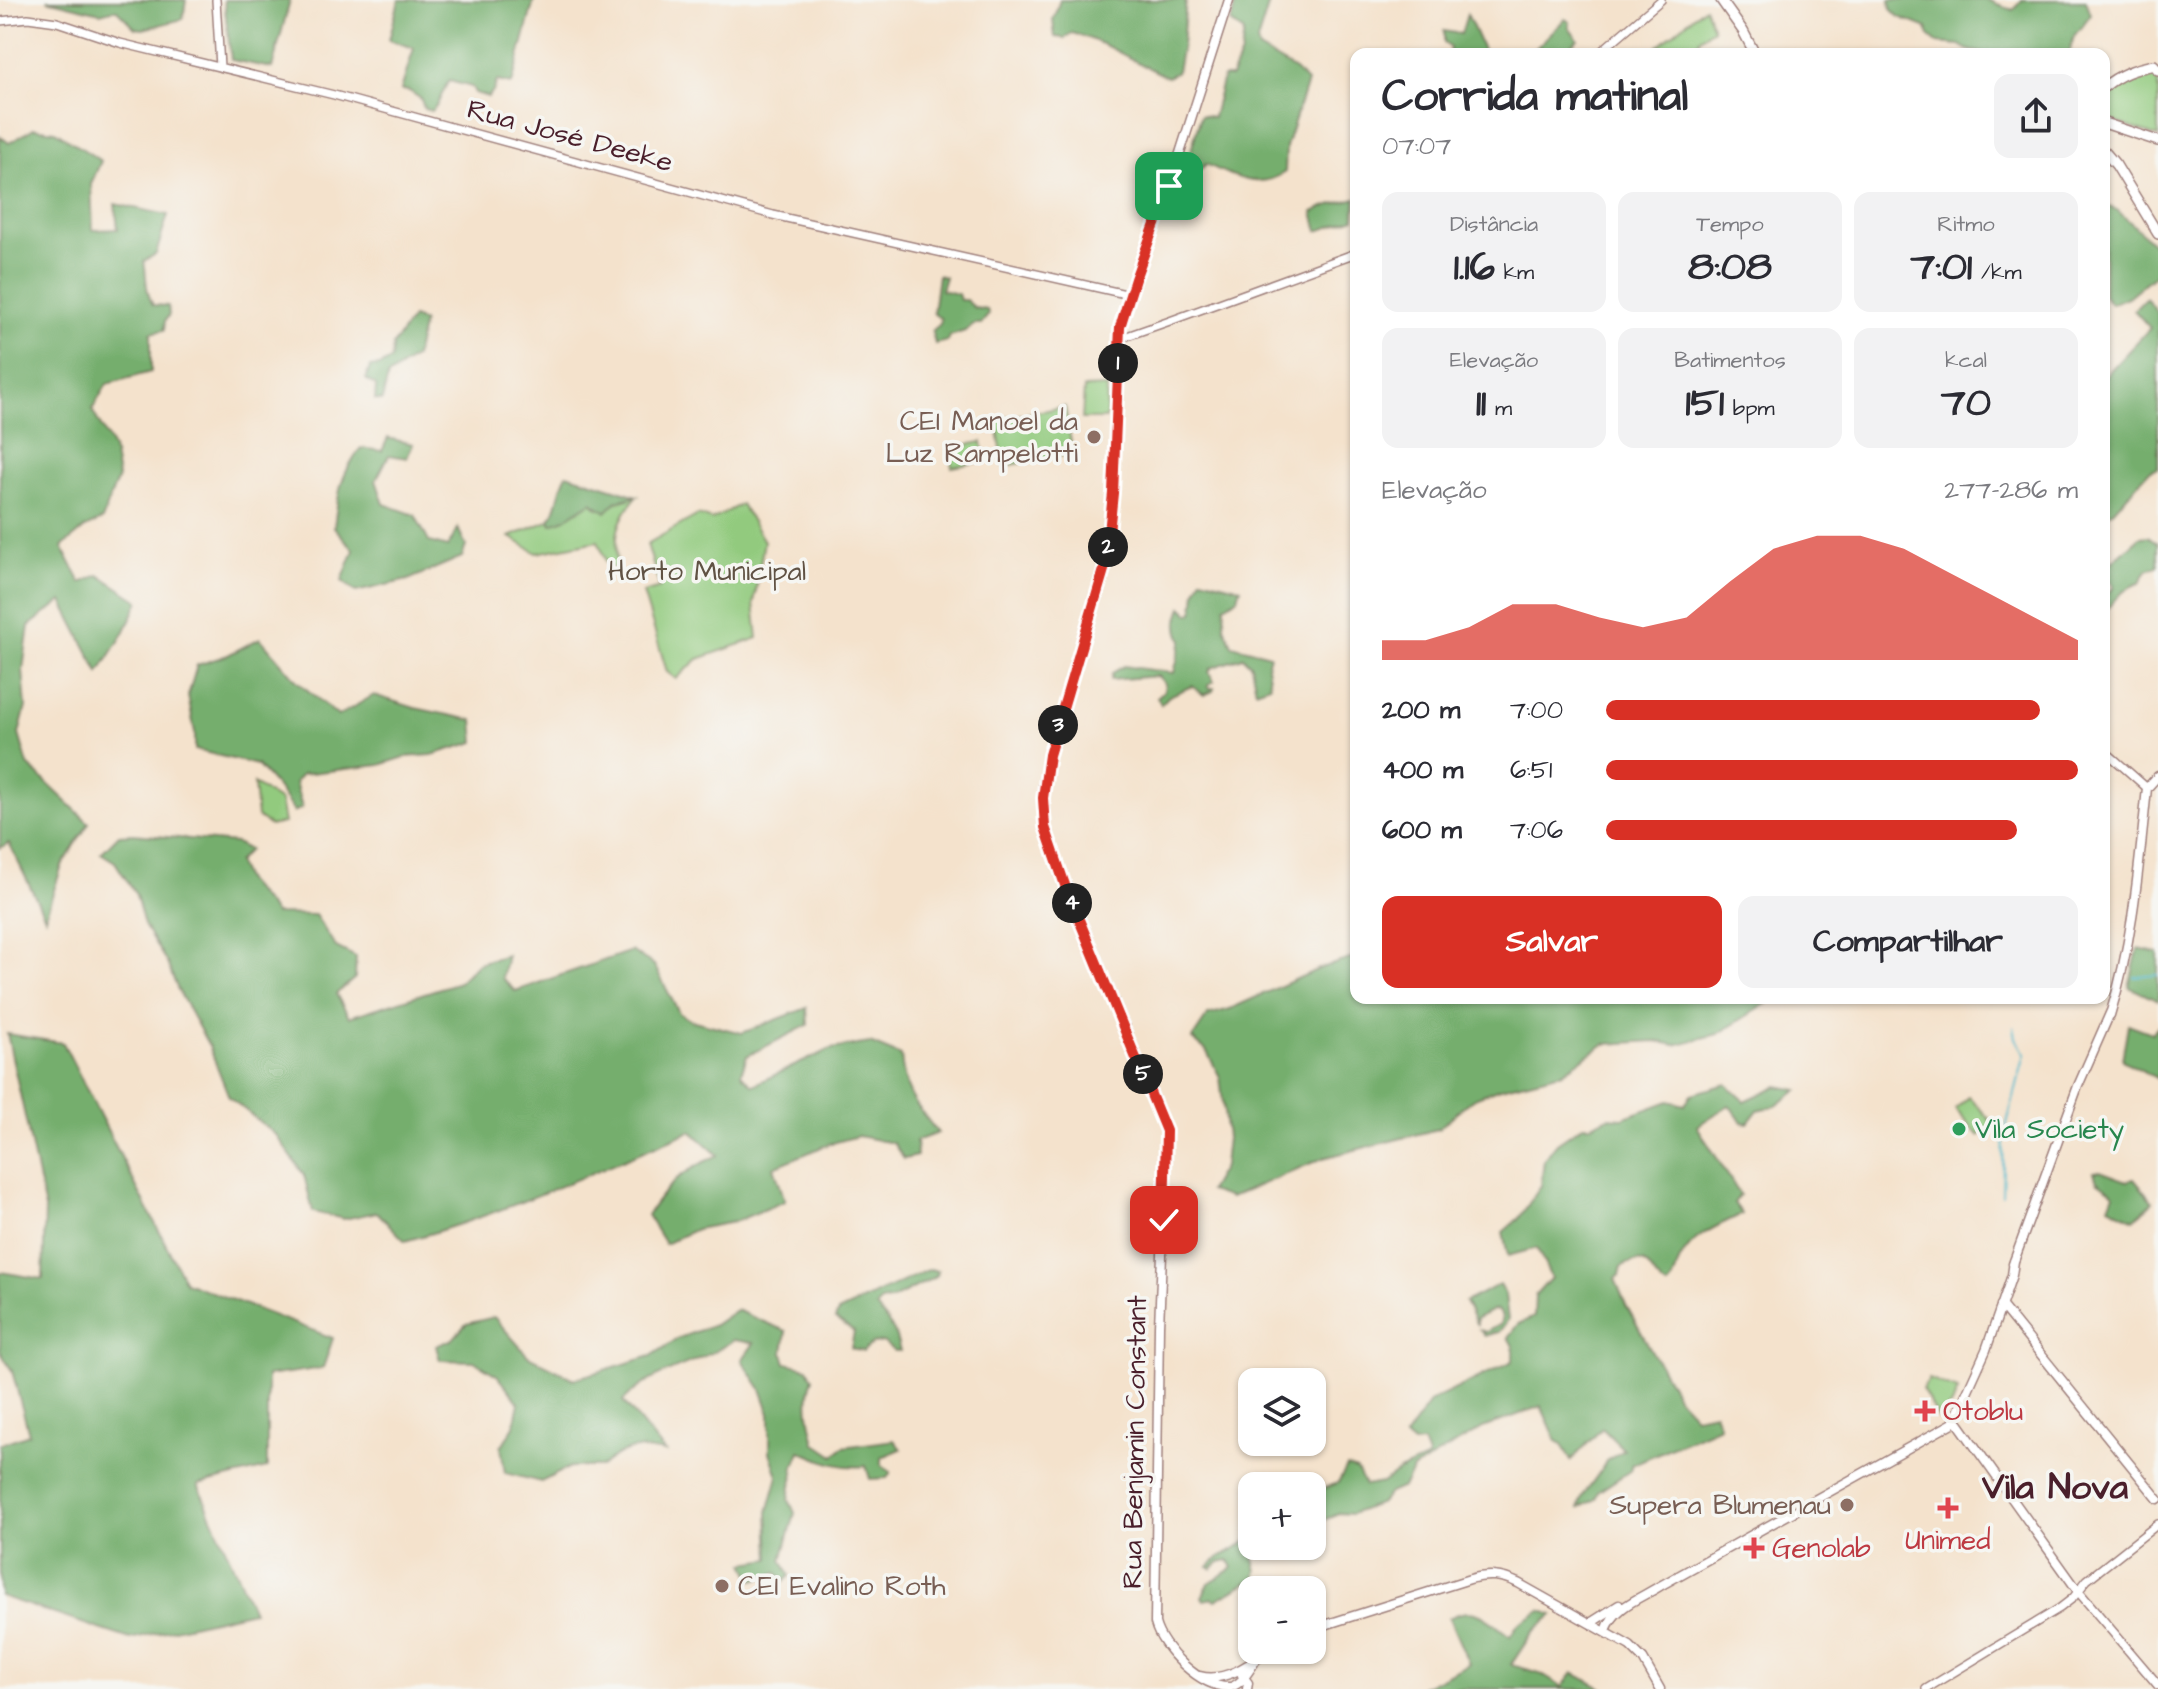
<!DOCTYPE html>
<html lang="pt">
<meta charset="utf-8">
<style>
body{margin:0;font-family:"Architects Daughter",sans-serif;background:#f2f2f3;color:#2b2b33;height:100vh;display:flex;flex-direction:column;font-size:30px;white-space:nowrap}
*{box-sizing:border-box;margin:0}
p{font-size:26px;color:#7c7c81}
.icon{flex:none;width:44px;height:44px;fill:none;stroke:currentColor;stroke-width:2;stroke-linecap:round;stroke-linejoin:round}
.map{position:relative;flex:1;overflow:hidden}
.panel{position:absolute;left:1350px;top:48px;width:760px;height:956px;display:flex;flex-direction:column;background:#fff;border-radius:16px;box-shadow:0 2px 6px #0004}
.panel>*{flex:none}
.buttons{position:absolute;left:1238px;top:1368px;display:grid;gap:16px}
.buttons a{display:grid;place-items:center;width:88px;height:88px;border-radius:16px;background:#fff;box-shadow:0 2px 6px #0004;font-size:40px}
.pin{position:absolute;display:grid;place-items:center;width:68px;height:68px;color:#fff;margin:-34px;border-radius:16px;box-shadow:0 4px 12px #0006}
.km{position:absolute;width:40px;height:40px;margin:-20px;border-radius:50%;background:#222;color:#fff;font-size:22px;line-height:40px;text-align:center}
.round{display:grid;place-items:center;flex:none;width:84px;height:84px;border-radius:16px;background:#f2f2f3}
.headline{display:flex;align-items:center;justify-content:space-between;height:136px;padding:0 32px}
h1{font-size:44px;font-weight:800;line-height:60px}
.stats{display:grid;grid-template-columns:repeat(3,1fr);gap:12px;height:136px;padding:8px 32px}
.stats div{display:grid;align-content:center;border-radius:16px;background:#f2f2f3;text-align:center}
.stats b{font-size:40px;font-weight:800}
.stats small{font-size:22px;font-weight:400}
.stats p{font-size:22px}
.chart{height:224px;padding:16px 32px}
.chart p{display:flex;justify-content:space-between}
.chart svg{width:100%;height:144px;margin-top:8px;fill:#d93025;opacity:.7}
.button{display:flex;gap:16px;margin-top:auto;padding:16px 32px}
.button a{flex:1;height:92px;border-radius:16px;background:#d93025;color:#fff;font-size:32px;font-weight:800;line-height:92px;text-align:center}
.button a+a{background:#f2f2f3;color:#2b2b33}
ul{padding:0 32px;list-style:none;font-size:26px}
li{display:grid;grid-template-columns:128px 96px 1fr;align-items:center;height:60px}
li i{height:20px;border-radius:10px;background:#d93025}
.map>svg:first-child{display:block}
.green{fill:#92ca7e;stroke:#6e7454;stroke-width:2}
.forest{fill:#75ae6d;stroke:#60664c;stroke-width:2}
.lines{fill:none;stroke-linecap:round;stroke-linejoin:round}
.stream{stroke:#4eb7cb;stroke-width:2}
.tertiary-casing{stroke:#9f807c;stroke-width:10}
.secondary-casing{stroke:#9f807c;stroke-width:11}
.primary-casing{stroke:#9f807c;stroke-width:12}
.tertiary{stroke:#fff;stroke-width:7}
.secondary{stroke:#fff;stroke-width:8}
.primary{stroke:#fff;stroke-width:9}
.route-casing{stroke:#fff;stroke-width:16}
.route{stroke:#d93025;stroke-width:10}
.education-dot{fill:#8d6e63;stroke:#f6f6f2;stroke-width:3}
.leisure-dot{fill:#2e9e5b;stroke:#f6f6f2;stroke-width:3}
.health-dot{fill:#e0444e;stroke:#f6f6f2;stroke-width:3}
.labels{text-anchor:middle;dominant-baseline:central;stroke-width:7;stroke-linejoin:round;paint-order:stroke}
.street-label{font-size:28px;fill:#4a1f2b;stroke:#f6f6f2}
.education-label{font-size:28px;fill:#785e54;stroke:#f6f6f2;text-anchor:end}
.park-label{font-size:28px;fill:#605244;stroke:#f6f6f2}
.leisure-label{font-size:28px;fill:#27864d;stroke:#f6f6f2;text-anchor:start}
.health-label{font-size:28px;fill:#be3a42;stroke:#f6f6f2;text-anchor:start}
.district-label{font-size:36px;font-weight:bold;fill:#4a1f2b;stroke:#f6f6f2}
</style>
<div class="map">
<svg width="2158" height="1689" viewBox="0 0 2158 1689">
<rect width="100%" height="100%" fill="#f6f6f2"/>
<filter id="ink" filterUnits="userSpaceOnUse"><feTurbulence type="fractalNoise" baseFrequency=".0125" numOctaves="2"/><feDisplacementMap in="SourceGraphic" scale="16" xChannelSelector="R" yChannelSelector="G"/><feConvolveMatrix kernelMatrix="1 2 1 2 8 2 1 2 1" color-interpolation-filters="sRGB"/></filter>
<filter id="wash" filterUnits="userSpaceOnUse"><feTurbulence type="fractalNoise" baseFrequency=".006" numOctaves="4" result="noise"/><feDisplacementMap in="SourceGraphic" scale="32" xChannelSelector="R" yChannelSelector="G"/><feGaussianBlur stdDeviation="1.8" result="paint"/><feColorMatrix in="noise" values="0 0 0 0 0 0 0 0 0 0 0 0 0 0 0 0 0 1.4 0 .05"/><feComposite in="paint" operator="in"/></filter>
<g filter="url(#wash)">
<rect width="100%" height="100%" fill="#f4e2cc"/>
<!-- green -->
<path class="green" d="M1705 7 1713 29 1700 38 1697 45 1701 54H1661L1656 48Z
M2152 76 2158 80V137L2104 118V97L2126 82Z
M1107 387 1106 419H1082L1084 388Z
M1065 407 1073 454 1004 466 996 419Z
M982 442 985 461 952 467 949 448Z
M637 496C615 522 615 537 617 570L607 564 598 541 537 553 510 537 550 520 552 523 592 502 598 508Z
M741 504 764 541 754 603 758 638 698 659 676 679 667 672 643 593 660 588 647 544 698 515 712 520Z
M254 784 280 801 284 823 270 826 257 817Z
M1969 1097 1993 1123 1979 1136 1955 1109Z
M1929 1379 1958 1390 1952 1405 1940 1421 1922 1389Z"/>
<!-- forest -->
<path class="forest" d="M47 0H186L183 19 143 29 135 28 116 9 100 13Z
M224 0H290L272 68 231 60Z
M399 0H534L512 84 497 81 493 92 488 97 475 93 472 87 449 81C442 90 440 105 431 111L424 109 421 99 409 91 401 90 414 48 389 40Z
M1060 0H1186L1182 45 1177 71 1168 77C1135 63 1106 42 1072 33L1065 38 1055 37 1053 19Z
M1236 0H1270L1257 42 1259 49 1295 70 1307 82 1286 147 1285 172C1259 191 1232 176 1206 164L1200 170 1187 165 1201 115 1213 117 1223 77H1231L1241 54 1244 32 1231 23Z
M1890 0H1987L2013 10 2022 0H2086L2091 14 2074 36 2069 54H1987L1968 50 1959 45 1937 43 1929 36 1927 28 1899 17 1891 9Z
M1467 14 1485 54H1449L1450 48 1444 42V31L1461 34Z
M1565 19 1570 22 1569 27 1578 39 1562 54H1530Z
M34 128 55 131 101 161 91 184 93 230 118 229 115 204 168 215 156 254 144 261C147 276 145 292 153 305L168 306 169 315 165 321 164 330 151 333V372L107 384 92 410 113 448 118 477 102 520 85 528 62 547 81 583 99 575 139 601 124 633 99 673 62 601 29 626 23 670 26 707 19 734 28 765 89 823 62 866 45 917 9 843 0 848V136L9 143Z
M1356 198 1355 218 1318 231 1313 212C1327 204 1340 203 1356 198Z
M2104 205 2117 210 2158 248V272L2128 297 2111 304 2104 296Z
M938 275 945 277 941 290 958 294 960 300H966L975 308 987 310 989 314 981 324H974L965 331 950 336 948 341 935 344 932 331 940 324 941 319 933 313Z
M2146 298 2158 313V467L2150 470 2112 512 2104 516V377L2150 328 2134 310Z
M412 318 423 322 415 357 388 376 382 401 375 400 376 386 366 379 370 367 380 366 391 360 393 345Z
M388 438 413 444 407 458 389 455 376 480 384 504 415 515 429 542 448 547 458 528 466 546 462 557 408 580 356 592 342 581 354 550 334 527C338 495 340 474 361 448L382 451Z
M567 474 637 496 617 501 606 512 592 502 565 519 552 524 550 520C559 506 558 490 567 474Z
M2148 536 2158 543V566L2147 570 2140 583C2126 586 2111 602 2104 614V598L2114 587 2104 574V569L2140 537Z
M1202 578 1241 588 1238 597 1225 606 1224 626 1232 645 1270 655 1267 666 1270 685 1256 690 1251 665 1243 657 1211 668 1209 672 1214 681 1208 685 1210 688H1214L1213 691 1204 695 1192 686 1169 696 1161 704 1157 697 1164 691 1165 684 1158 676 1111 680 1112 673 1124 666 1174 673 1182 640C1176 628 1177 619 1182 607L1190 614 1194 612 1196 591Z
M260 638 297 681 338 716 374 695 415 708 473 720 475 742 432 755 405 757 380 765 302 774 295 782 302 808 294 812 276 786 257 765 195 750V733L188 696 197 665 228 655Z
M133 834 236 843 249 850 237 862 245 880 275 914 315 915 336 947 356 957 355 978 336 994 349 1017 459 982 478 963 507 955 502 978 515 991 631 951 654 965 679 1013 690 1020 742 1033 807 1008 808 1025 747 1056 741 1074 753 1085 831 1049 870 1043 901 1056C904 1093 915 1104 938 1133L916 1141 917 1156 904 1159 893 1143 858 1136 829 1144 774 1167 785 1201 734 1222 696 1229 665 1244 647 1215C672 1179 679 1174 718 1155L691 1131C597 1170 504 1214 405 1241L377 1212 344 1219 313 1212 304 1175 277 1136 229 1097 209 1046 178 990 167 963 144 925 136 895 115 862 101 853 119 835Z
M2138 949 2158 953V1001L2129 987Z
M1356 957V998H1775L1718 1034 1675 1045 1656 1041 1605 1044 1561 1073 1497 1089 1472 1099 1438 1129 1323 1158 1230 1198 1209 1191 1224 1165 1227 1138 1220 1077 1206 1050 1192 1039 1208 1015 1230 1009 1321 968Z
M2128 1024 2152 1033 2158 1026V1079L2122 1060Z
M7 1034 63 1043 185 1282 333 1338 323 1368 267 1376V1468L198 1485 253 1611 130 1639 0 1596V1444L29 1434 12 1371 0 1351V1272L43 1279 45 1209Z
M1726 1084 1745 1101 1777 1086 1798 1090 1776 1106 1758 1110 1748 1123 1742 1122 1729 1105 1697 1126 1740 1195 1734 1203 1742 1214C1718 1226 1694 1234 1681 1258 1675 1268 1676 1280 1667 1287 1647 1277 1654 1251 1622 1266L1620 1275 1615 1279 1626 1305 1678 1398 1695 1416 1714 1412 1720 1426 1631 1465V1470L1598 1492 1596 1499 1579 1508C1580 1493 1599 1478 1606 1461L1624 1450 1602 1428 1571 1461 1562 1444 1557 1441 1541 1406 1483 1428 1422 1464 1413 1470 1403 1487 1389 1493 1381 1503 1351 1514 1338 1513 1323 1521 1312 1517V1493L1338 1483 1347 1467 1357 1470 1365 1486 1382 1483 1399 1471 1426 1459 1428 1456 1423 1443 1413 1444 1405 1437 1431 1401 1513 1361V1346L1508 1337 1518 1324 1534 1317 1535 1296 1551 1278 1537 1248 1508 1256 1503 1232 1519 1218 1541 1186 1544 1159 1557 1143 1583 1125H1591L1609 1117 1623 1118 1669 1101 1685 1105 1691 1094Z
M2100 1171 2127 1181 2134 1179 2153 1202 2134 1219 2109 1206 2114 1193 2097 1181 2094 1172Z
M930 1269 938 1271 937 1276 891 1300 881 1301 876 1307 894 1331 900 1351H894L883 1342 872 1344 863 1351 851 1348 854 1332 835 1319 838 1312Z
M1500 1284 1505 1295 1508 1320 1499 1332 1485 1336 1480 1330 1486 1332 1500 1324 1502 1317 1499 1311 1493 1310 1477 1318V1325L1465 1302Z
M736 1310 786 1331 783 1353 786 1363 808 1368 813 1379C804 1400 810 1421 815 1443L834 1456 843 1447 894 1440 901 1449 882 1457V1466L891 1472 887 1478 870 1479 866 1466C841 1469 822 1461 800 1451L794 1466 789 1500 795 1513 782 1560 790 1576 784 1581 777 1573 753 1580 745 1563 770 1559 768 1512 778 1476 770 1452V1414L761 1389 742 1360 754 1343 733 1340C699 1365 653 1369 623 1401L665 1452C634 1447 626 1446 601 1467H570L541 1482 505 1473 501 1447 514 1426 519 1403 498 1376 474 1361 440 1360 436 1346 453 1339 466 1324 494 1317 528 1356 574 1379 651 1356 679 1338 714 1325Z
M1252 1537V1546H1258L1252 1551 1257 1571 1255 1578 1216 1600 1213 1598 1204 1600 1202 1597 1209 1583 1233 1568 1229 1560 1220 1562 1212 1569 1208 1567C1219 1554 1239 1549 1252 1537Z
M1541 1610 1553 1615 1532 1633 1511 1665 1537 1672 1562 1687 1573 1673 1604 1689H1419L1469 1664 1449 1618C1476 1603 1488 1620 1510 1636L1518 1624Z"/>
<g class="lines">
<!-- stream -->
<path class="stream" d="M2135 977 2158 975
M2002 1195 2004 1135 2025 1054 2016 1038 2014 1027"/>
</g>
</g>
<g filter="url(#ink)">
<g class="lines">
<defs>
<path id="tertiary" d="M216 0 220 67
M0 21 28 18 57 22 120 43 334 95 773 215 1130 295
M1598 54 1661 0
M1119 336H1127L1167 322 1356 253
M2104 750 2147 788
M1926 1689 2060 1608 2073 1598 2087 1580 2158 1524"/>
<path id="secondary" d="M1229 0 1174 172 1135 279 1120 327 1113 493 1106 563 1049 755 1043 789 1045 827 1054 855 1160 1113 1167 1137 1159 1326 1155 1623C1161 1648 1201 1689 1231 1687 1243 1683 1250 1669 1256 1660
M2110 1015C2133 942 2139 865 2147 788L2158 776
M2013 1264 2078 1086 2111 1011
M2001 1305 2158 1499
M1956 1420 2078 1591 2158 1685
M1592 1622 1619 1605
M1312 1629 1470 1579C1488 1574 1501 1575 1518 1583L1630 1646 1643 1659 1660 1689
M1606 1631C1613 1607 1641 1598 1660 1586L1953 1423 1986 1350 2012 1275 2014 1261
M1242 1675 1248 1683 1247 1689
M1200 1676C1225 1683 1250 1664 1270 1650"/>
<path id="primary" d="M1721 0 1743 31 1755 54
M2104 87C2120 74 2134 69 2154 65L2158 70
M2104 123 2158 141
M2104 151 2116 165 2158 234"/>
</defs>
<!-- tertiary casing -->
<use href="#tertiary" class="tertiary-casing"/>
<!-- secondary casing -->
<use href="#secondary" class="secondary-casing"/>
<!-- primary casing -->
<use href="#primary" class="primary-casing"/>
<!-- tertiary -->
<use href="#tertiary" class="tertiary"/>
<!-- secondary -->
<use href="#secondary" class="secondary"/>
<!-- primary -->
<use href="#primary" class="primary"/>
</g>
</g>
<g class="lines" filter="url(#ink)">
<defs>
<path id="route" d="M1164 1220 1166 1131 1066 888 1045 827 1043 798 1049 755 1106 563 1113 493 1120 327 1135 279 1169 186"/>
</defs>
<!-- route casing -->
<use href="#route" class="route-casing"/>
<!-- route -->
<use href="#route" class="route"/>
</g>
<!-- markers -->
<g class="education-dot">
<circle cx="1094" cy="437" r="8"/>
<circle cx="1847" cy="1505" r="8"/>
<circle cx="722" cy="1586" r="8"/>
</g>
<circle class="leisure-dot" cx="1959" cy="1129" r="8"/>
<g class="health-dot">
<path d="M1921 1399h8v8h8v8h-8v8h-8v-8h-8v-8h8z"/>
<path d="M1944 1496h8v8h8v8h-8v8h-8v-8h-8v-8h8z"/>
<path d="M1750 1536h8v8h8v8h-8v8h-8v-8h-8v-8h8z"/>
</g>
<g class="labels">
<!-- street labels -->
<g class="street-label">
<text transform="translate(570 136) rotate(15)">Rua José Deeke</text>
<text transform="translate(1135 1442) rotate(-89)">Rua Benjamin Constant</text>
</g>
<!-- education labels -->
<g class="education-label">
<text x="1078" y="421">CEI Manoel da<tspan x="1078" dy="32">Luz Rampelotti</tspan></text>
<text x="1831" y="1505">Supera Blumenau</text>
<text x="738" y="1586" text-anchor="start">CEI Evalino Roth</text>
</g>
<!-- park labels -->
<g class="park-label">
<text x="707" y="571">Horto Municipal</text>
</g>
<!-- leisure labels -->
<g class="leisure-label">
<text x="1975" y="1129">Vila Society</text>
</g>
<!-- health labels -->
<g class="health-label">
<text x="1943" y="1411">Otoblu</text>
<text x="1948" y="1540" text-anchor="middle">Unimed</text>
<text x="1772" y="1548">Genolab</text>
</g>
<!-- district labels -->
<g class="district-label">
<text x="2055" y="1487">Vila Nova</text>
</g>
</g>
</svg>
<div class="buttons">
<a><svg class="icon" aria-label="layers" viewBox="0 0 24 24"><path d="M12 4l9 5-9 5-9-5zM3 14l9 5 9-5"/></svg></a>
<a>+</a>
<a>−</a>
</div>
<div class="pin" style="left:1169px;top:186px;background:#1e9e55"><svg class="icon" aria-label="arrive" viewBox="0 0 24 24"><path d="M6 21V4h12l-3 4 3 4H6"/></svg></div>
<div class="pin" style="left:1164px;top:1220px;background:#d93025"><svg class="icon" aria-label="check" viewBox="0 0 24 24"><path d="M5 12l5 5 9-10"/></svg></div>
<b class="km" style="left:1118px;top:363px">1</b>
<b class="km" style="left:1108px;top:547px">2</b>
<b class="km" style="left:1058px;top:725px">3</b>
<b class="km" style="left:1072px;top:903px">4</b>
<b class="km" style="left:1143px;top:1074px">5</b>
<section class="panel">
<div class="headline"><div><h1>Corrida matinal</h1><p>07:07</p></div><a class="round"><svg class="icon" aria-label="share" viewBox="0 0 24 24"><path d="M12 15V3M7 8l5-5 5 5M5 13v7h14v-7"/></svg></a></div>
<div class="stats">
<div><p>Distância</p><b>1.16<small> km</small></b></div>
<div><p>Tempo</p><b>8:08</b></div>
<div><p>Ritmo</p><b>7:01<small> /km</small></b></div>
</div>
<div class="stats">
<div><p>Elevação</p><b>11<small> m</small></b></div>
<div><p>Batimentos</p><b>151<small> bpm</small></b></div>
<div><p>kcal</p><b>70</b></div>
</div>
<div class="chart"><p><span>Elevação</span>277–286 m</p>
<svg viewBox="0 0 160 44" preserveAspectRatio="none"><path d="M0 44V38L10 38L20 34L30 27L40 27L50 31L60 34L70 31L80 20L90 10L100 6L110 6L120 10L130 17L140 24L150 31L160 38V44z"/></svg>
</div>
<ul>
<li><b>200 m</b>7:00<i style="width:92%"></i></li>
<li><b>400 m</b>6:51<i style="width:100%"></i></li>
<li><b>600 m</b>7:06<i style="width:87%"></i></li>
</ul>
<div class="button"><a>Salvar</a><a>Compartilhar</a></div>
</section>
</div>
